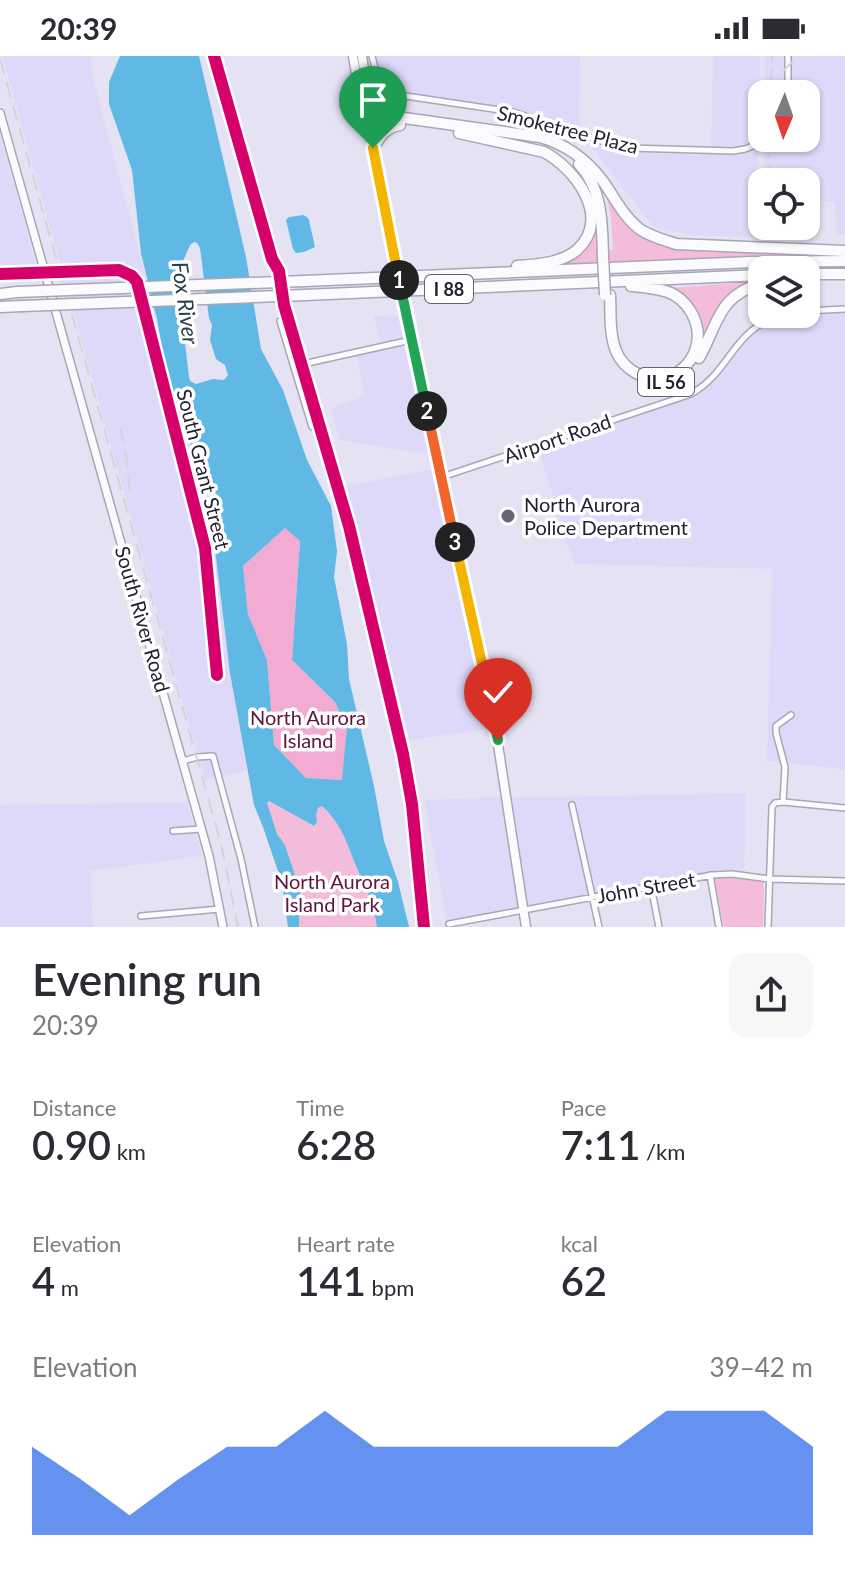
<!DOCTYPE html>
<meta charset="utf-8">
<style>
body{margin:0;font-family:Lato,sans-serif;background:#f7f7f7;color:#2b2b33;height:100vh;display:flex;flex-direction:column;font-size:30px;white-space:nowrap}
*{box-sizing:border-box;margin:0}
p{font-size:26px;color:#7c7c81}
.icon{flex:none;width:44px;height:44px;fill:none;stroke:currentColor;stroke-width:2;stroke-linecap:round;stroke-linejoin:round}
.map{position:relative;height:871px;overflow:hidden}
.side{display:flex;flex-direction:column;background:#fff;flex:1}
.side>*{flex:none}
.needle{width:52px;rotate:182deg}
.controls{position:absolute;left:748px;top:24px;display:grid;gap:16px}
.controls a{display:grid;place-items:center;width:72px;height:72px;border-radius:16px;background:#fff;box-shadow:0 2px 6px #0004;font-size:40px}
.pin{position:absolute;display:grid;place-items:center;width:68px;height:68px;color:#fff;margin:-82px -34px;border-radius:50% 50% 50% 0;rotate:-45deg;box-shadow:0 0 8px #0007}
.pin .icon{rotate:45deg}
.km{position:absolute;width:40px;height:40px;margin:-20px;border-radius:50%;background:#222;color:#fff;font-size:22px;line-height:40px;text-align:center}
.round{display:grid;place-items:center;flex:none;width:84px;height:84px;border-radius:16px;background:#f7f7f7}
.summary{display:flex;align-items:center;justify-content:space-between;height:136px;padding:0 32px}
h1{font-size:44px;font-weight:600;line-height:60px}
.metrics{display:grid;grid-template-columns:repeat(3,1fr);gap:12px;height:136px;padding:8px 32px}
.metrics div{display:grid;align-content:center}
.metrics b{font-size:40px;font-weight:600}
.metrics small{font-size:22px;font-weight:400}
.metrics p{font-size:22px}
.chart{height:224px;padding:16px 32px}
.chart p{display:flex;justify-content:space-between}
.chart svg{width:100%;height:144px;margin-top:8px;fill:#2563eb;opacity:.7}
.status{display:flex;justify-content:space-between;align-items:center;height:56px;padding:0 40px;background:#fff;direction:ltr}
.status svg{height:22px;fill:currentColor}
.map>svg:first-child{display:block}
.built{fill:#ded9f9}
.green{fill:#f2bcda}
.forest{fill:#f2acd3}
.water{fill:#60b9e4;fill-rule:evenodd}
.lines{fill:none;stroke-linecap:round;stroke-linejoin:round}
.minor-casing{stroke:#a9a6b6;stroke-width:8}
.tertiary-casing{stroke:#a9a6b6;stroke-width:9}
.secondary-casing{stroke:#a9a6b6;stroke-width:10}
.primary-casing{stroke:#a9a6b6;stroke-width:11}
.motorway-casing{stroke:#a9a6b6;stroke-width:13}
.minor{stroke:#fbfbfd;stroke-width:5}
.tertiary{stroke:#fbfbfd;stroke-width:6}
.secondary{stroke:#fbfbfd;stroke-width:7}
.primary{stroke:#fbfbfd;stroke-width:8}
.motorway{stroke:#fbfbfd;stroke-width:10}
.rail{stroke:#d4d3d9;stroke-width:2;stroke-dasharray:16 8;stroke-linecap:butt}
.primary-bridge-casing{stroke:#a9a6b6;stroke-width:11;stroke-linecap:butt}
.motorway-bridge-casing{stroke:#a9a6b6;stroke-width:13;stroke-linecap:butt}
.primary-bridge{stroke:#fbfbfd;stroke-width:8}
.motorway-bridge{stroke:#fbfbfd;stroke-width:10}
.cycleway-casing{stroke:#fff;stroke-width:17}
.cycleway{stroke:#d6006c;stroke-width:12}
.split-1-casing{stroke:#fff;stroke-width:16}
.split-2-casing{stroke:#fff;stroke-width:16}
.split-3-casing{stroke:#fff;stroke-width:16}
.split-4-casing{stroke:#fff;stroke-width:16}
.split-5-casing{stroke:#fff;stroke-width:16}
.split-1{stroke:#f5b400;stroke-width:10}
.split-2{stroke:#22a559;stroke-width:10}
.split-3{stroke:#f0652b;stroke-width:10}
.split-4{stroke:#f5b400;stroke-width:10}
.split-5{stroke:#22a559;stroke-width:10}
.poi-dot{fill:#686476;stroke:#fff;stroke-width:3}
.labels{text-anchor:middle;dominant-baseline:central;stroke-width:7;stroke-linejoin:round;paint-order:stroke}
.shield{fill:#fff;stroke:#666370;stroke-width:2}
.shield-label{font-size:18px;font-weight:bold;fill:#242032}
.street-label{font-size:20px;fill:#242032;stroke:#fff}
.poi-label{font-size:20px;fill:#242032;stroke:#fff;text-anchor:start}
.park-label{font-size:20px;fill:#60133c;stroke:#fff}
.water-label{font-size:22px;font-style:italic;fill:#27404d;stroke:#fff}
</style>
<div class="status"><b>20:39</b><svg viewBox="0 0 49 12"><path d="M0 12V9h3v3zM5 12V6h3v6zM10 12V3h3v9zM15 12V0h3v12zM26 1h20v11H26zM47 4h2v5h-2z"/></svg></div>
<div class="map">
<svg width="845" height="871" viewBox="0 0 845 871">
<rect width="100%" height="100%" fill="#e5e2f3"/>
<!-- built -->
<path class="built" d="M2 0H91L93 22 157 263 169 331 219 442 214 485 230 617 247 714 205 725Z
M373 0H580L579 74 512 52 400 36 382 25Z
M713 0H760L757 181 691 179 654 171 586 84 613 93 638 97 711 98Z
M765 0H845V179H836L835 146 806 144V126H764L765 82H806V38H765Z
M0 79 37 212 0 213Z
M845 255V713L767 705 772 513 574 508 538 392 683 344 701 336 713 325 744 282 776 261Z
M406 259 410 285 436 399 339 384 331 352 365 340 356 297 381 291 374 260Z
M434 413 486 643 487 673 410 684 345 430Z
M746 737 744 816 721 813 531 850 526 848 511 742Z
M503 741 518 850 515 853 447 865 424 744Z
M187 746 202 800 90 815 93 871H0V749Z"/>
<!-- green -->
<path class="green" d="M593 139 599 195 613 194 611 162 607 140 647 182 837 198 556 208 586 188 590 140Z
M750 226 703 285C704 257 691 247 670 232Z
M269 745 313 770 318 752 322 750C339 765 346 784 354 805 363 827 374 847 377 871H299L300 834 285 789 277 778 266 747Z
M733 819 764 826 763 829 764 834 763 871H724L714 820Z"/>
<!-- forest -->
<path class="forest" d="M285 472 300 484 292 604 335 646 347 671 343 724 306 722 274 689 267 604 248 558 243 510Z"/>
<!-- water -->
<path class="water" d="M120 0H199L246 201 261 293 283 334 307 404 331 450 337 495 334 521 347 588 349 623 374 730 384 785 398 826 409 871H377C374 847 363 827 354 805 346 784 339 765 322 750L318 752 316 759 317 766 314 770 269 745 267 747 277 778 285 789 300 834 299 871H288L282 827 263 771 254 749 230 617 214 485 219 442 197 406 169 331 157 263 141 197 132 114 109 48V26ZM194 186 197 187 200 192 209 262 212 269 210 284 216 303 225 309 228 319 224 324 213 323 196 328 190 325 189 321 185 287 187 278 174 250 176 221 190 189ZM285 472 300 485 292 604 335 646 347 671 342 724 306 722 274 689 267 604 248 558 243 510Z
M303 159 307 161 309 164 315 191 304 196 296 197 293 193 286 164 289 161Z"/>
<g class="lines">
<defs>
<path id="minor" d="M372 0C376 18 380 31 399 39L513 56 608 87 630 92 733 95 745 93 763 86 787 85V82
M788 38V0
M45 216 119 214 132 220 137 226 205 492 217 619
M806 255 845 253
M280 265 312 371
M294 310 411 284
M442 421 691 338C733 314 730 274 784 258
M183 705 197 701 213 700 241 803 255 871
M783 746 785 711 776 677V670L791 659
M572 749 599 871
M173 775 201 773
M710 819 719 871
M651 830 659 871
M141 860 220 853
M449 868 712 819 732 818 769 823 845 825
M768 871 772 751 775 747 783 746 845 752"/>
<path id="tertiary" d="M0 218 45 216"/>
<path id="secondary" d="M0 57 209 800 223 871"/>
<path id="primary" d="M353 0 361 47 367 55 393 198
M362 0 369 47
M406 257 495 669 526 871"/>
<path id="motorway" d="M370 43 373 52 388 59
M368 61 390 60 540 81C565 88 586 103 602 124 614 140 623 161 641 174 652 181 664 184 676 188L845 195
M459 77 544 96C576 113 612 162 577 194 562 207 536 209 517 210
M373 92C381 79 385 72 400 69
M579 108C603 134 602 168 603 201
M806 218H845
M304 225 752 206 845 205
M0 238 17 236
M305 239 762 219
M610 239C611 257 609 277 616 295 620 305 627 312 636 317 674 338 714 295 691 256 686 247 677 239 668 236 656 232 643 231 631 230
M0 251 22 250
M699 302C719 266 718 240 762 227"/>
</defs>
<!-- minor casing -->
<use href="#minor" class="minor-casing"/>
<!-- tertiary casing -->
<use href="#tertiary" class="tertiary-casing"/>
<!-- secondary casing -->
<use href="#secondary" class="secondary-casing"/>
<!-- primary casing -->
<use href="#primary" class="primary-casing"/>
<!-- motorway casing -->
<use href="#motorway" class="motorway-casing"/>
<!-- minor -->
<use href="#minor" class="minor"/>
<!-- tertiary -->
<use href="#tertiary" class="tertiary"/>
<!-- secondary -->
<use href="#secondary" class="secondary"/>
<!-- primary -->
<use href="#primary" class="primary"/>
<!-- motorway -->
<use href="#motorway" class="motorway"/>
<!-- rail -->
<path class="rail" d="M0 3 221 788 238 871
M771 30 772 0
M773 38C777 21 786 8 802 0
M769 126 770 82
M768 176V170
M120 371 126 400 130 436"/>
<defs>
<path id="primary-bridge" d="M393 198 406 257"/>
<path id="motorway-bridge" d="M603 201 605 239
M17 236 304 225
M22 250 305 239"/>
</defs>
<!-- primary-bridge casing -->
<use href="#primary-bridge" class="primary-bridge-casing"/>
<!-- motorway-bridge casing -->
<use href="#motorway-bridge" class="motorway-bridge-casing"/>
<!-- primary-bridge -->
<use href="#primary-bridge" class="primary-bridge"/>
<!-- motorway-bridge -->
<use href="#motorway-bridge" class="motorway-bridge"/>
<defs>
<path id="cycleway" d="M214 0 272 203 279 215 284 249 349 470 403 698 412 748 424 871
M0 218 119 214 132 220 137 226 205 492 217 619"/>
</defs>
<!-- cycleway casing -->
<use href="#cycleway" class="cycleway-casing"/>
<!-- cycleway -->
<use href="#cycleway" class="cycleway"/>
</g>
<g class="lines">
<defs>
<path id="split-1" d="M373 92 399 224"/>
<path id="split-2" d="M399 224 427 355"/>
<path id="split-3" d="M427 355 455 486"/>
<path id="split-4" d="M455 486 484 617"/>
<path id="split-5" d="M484 617 498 684"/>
</defs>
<!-- split-1 casing -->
<use href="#split-1" class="split-1-casing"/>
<!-- split-2 casing -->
<use href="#split-2" class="split-2-casing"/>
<!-- split-3 casing -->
<use href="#split-3" class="split-3-casing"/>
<!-- split-4 casing -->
<use href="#split-4" class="split-4-casing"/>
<!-- split-5 casing -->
<use href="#split-5" class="split-5-casing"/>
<!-- split-1 -->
<use href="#split-1" class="split-1"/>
<!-- split-2 -->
<use href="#split-2" class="split-2"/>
<!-- split-3 -->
<use href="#split-3" class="split-3"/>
<!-- split-4 -->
<use href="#split-4" class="split-4"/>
<!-- split-5 -->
<use href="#split-5" class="split-5"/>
</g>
<!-- markers -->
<circle class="poi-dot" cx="508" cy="460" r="8"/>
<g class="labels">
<!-- shield labels -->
<g class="shield">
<rect x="425" y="219" width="48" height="28" rx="6"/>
<rect x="638" y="312" width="56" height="28" rx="6"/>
</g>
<g class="shield-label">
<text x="449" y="233">I 88</text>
<text x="666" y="326">IL 56</text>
</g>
<!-- street labels -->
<g class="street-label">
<text transform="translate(568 73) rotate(14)">Smoketree Plaza</text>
<text transform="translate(557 382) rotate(-19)">Airport Road</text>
<text transform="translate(204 413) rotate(76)">South Grant Street</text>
<text transform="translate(143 563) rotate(74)">South River Road</text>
<text transform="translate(646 831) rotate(-10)">John Street</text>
</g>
<!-- poi labels -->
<g class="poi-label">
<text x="524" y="448">North Aurora<tspan x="524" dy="23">Police Department</tspan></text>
</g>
<!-- park labels -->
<g class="park-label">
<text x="308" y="661">North Aurora<tspan x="308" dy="23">Island</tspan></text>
<text x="332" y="825">North Aurora<tspan x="332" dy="23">Island Park</tspan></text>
</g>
<!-- water labels -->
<g class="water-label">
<text transform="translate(186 247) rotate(82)">Fox River</text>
</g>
</g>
</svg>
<div class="controls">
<a><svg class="needle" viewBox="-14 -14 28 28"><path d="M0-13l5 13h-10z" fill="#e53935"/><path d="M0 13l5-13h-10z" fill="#7c7c81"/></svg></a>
<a><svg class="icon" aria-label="locate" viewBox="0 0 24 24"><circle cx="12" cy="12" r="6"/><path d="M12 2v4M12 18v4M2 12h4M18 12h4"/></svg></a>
<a><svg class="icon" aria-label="layers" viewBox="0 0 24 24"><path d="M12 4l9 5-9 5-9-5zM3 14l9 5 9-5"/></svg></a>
</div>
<div class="pin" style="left:373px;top:92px;background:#1e9e55"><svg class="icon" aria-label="arrive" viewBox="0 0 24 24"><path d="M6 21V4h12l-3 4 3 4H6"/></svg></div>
<div class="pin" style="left:498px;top:684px;background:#d93025"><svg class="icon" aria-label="check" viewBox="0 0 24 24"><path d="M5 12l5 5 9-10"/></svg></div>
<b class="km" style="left:399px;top:224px">1</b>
<b class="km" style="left:427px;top:355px">2</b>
<b class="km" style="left:455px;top:486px">3</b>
</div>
<section class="side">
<div class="summary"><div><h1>Evening run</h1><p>20:39</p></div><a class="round"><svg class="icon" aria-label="share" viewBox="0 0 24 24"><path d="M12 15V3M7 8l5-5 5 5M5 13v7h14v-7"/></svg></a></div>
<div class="metrics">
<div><p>Distance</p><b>0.90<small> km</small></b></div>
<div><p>Time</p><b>6:28</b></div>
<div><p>Pace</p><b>7:11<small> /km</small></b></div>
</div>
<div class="metrics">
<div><p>Elevation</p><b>4<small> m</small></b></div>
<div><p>Heart rate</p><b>141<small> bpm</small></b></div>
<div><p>kcal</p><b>62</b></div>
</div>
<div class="chart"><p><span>Elevation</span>39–42 m</p>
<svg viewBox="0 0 160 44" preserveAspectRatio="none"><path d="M0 44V17L10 27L20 38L30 27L40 17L50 17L60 6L70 17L80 17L90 17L100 17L110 17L120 17L130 6L140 6L150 6L160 17V44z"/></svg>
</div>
</section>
